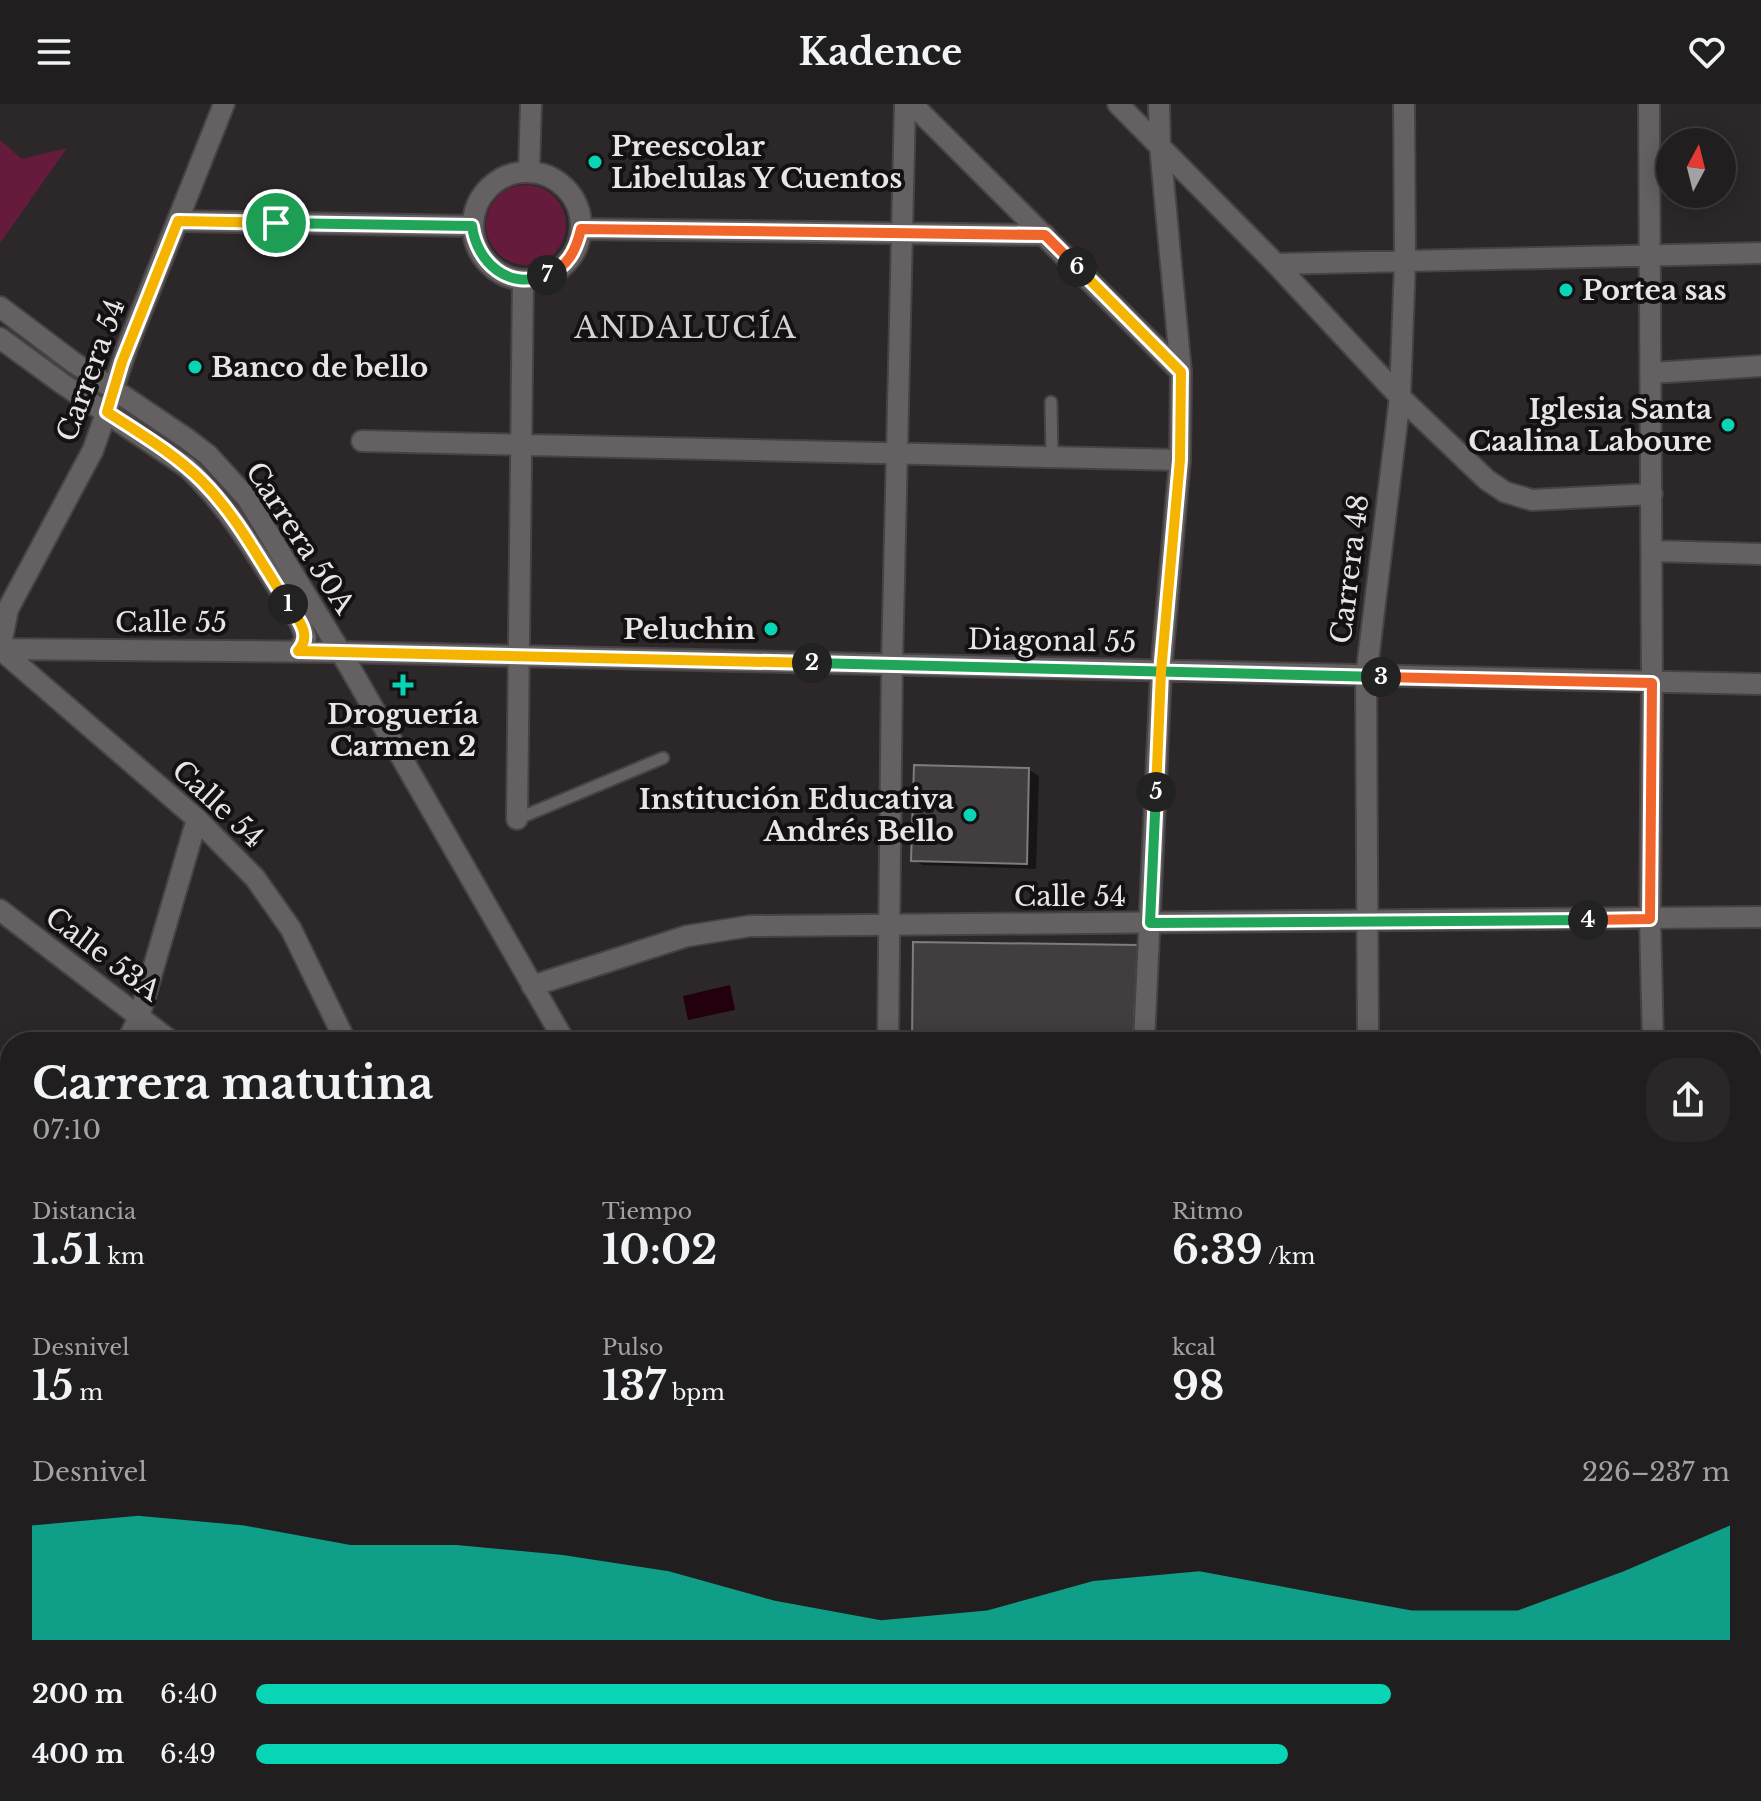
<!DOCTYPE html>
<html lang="es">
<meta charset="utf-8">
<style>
body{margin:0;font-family:"Libre Baskerville",serif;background:#292728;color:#f1f3f6;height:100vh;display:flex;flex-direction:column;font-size:30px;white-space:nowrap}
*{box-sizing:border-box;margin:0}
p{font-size:26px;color:#a2a2a4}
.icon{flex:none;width:44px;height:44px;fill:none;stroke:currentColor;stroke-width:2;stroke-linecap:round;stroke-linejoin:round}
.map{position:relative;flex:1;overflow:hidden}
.drawer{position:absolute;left:0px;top:928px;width:1762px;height:770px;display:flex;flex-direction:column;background:#211e1f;border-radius:32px 32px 0 0;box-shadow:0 4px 20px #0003,0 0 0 2px #3e3c3d}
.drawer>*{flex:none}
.needle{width:52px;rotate:7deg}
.tools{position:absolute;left:1656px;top:24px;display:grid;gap:16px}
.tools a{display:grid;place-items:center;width:80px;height:80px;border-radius:50%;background:#211e1f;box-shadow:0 4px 20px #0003,0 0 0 2px #3e3c3d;font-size:40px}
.pin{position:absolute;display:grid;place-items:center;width:68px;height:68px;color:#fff;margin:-34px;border:4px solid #fff;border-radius:50%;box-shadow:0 2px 8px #0007}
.km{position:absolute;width:40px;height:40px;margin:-20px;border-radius:50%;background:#222;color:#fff;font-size:22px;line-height:40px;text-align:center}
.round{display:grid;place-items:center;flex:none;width:84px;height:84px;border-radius:32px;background:#292728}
.overview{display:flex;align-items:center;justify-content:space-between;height:136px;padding:0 32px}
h1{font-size:44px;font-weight:700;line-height:60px}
.stats{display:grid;grid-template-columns:repeat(3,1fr);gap:12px;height:136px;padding:8px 32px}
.stats div{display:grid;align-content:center}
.stats b{font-size:40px;font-weight:700}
.stats small{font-size:22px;font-weight:400}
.stats p{font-size:22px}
.chart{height:224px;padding:16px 32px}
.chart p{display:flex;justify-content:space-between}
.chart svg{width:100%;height:144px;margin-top:8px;fill:#08d5b5;opacity:.7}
ul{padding:0 32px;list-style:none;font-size:26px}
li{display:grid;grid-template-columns:128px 96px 1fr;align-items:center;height:60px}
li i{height:20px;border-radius:10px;background:#08d5b5}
header{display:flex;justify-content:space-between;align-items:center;height:104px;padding:0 32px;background:#211e1f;font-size:36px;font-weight:700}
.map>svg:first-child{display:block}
.green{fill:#661b3d}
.water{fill:#22000e}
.shadow{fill:#0007}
.building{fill:#423e3f;stroke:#807b7d;stroke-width:2}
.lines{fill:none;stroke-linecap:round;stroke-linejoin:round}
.service-casing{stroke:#474345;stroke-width:15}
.pedestrian-casing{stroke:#474345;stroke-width:20}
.minor-casing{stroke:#474345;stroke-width:24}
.tertiary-casing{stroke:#474345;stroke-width:24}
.secondary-casing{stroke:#474345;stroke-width:24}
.path{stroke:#706c6d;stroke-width:3;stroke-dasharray:4 4;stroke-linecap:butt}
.service{stroke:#656062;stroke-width:11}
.pedestrian{stroke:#656062;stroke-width:16}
.minor{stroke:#656062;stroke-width:20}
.tertiary{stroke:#656062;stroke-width:20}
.secondary{stroke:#656062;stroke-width:20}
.split-1-casing{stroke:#fff;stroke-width:16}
.split-2-casing{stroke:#fff;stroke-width:16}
.split-3-casing{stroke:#fff;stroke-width:16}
.split-4-casing{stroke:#fff;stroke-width:16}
.split-5-casing{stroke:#fff;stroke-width:16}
.split-6-casing{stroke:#fff;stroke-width:16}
.split-7-casing{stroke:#fff;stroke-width:16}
.split-8-casing{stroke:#fff;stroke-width:16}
.split-1{stroke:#f5b400;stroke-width:10}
.split-2{stroke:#f5b400;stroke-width:10}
.split-3{stroke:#22a559;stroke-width:10}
.split-4{stroke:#f0652b;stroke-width:10}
.split-5{stroke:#22a559;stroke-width:10}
.split-6{stroke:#f5b400;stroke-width:10}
.split-7{stroke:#f0652b;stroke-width:10}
.split-8{stroke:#22a559;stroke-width:10}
.poi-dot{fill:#08d5b5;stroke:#131111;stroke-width:3}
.labels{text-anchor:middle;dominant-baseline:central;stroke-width:8;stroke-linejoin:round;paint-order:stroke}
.poi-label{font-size:28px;font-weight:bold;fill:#e8e5e6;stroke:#131111;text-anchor:start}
.street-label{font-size:28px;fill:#e8e5e6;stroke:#131111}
.neighbourhood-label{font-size:30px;letter-spacing:2px;fill:#d6d0d2;stroke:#131111}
</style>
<header><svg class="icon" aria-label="menu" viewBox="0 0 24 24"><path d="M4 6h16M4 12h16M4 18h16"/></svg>Kadence<svg class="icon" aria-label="heart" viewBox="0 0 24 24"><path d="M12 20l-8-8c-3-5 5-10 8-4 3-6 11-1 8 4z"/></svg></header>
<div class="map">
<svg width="1761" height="1697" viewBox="0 0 1761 1697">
<rect width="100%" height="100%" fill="#2c2829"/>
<!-- green -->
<path class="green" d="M0 36 22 55 67 44 0 139Z
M486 121a40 40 0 1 1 80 0a40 40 0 1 1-80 0Z
M872 1688H1077L1076 1697H872Z"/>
<!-- water -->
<path class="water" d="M730 881 735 906 688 916 683 892Z"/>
<!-- shadow -->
<path class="shadow" d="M1029 666 1039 672 1036 765 923 761 913 756Z
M1137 843 1147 848 1143 938H914Z
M0 977 10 982V1076L0 1075Z
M1165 1688H1253L1254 1697H1127Z"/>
<!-- building -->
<path class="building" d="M914 661 1029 664 1027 760 911 757Z
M913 838 1138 841 1133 938H912Z
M0 975 10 980V1070H0Z
M1154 1688H1241L1243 1697H1125V1693Z
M1634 1688H1651L1652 1697H1585Z
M564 1689 565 1697H399V1693Z"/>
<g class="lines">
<defs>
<path id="service" d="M1051 298 1052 353
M517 715 663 654
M1089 1697 1090 1688"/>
<path id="pedestrian" d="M872 1697V1688"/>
<path id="minor" d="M1118 0 1276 160 1400 293 1487 376 1505 388 1532 396 1652 390
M1159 0 1160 42 1181 268
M1649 0 1652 579
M529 67 531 0
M473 122a54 54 0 1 1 108 0a54 54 0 1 1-108 0Z
M178 117 472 122
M581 125 1045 131
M1276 160 1761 149
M1651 269 1761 262
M362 337 1180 356
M1653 447 1761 450
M1366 573 1400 293 1405 158 1404 0
M517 715 523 176
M532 882 687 832 750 822 1761 813
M127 938 139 913 197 715
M0 1087 10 1089
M0 1441 10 1440
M1752 1556H1761
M1752 1657H1761
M136 1697V1688
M1467 1697 1515 1688"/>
<path id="tertiary" d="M912 0 1181 268 1180 356 1161 568 1144 938
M113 285 128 241 224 0
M341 548 1761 580
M1366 573 1368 938
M1652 579 1650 815 1653 938
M888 938 892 561 905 0
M1752 1044H1761
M1752 1301H1761
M0 1326H10
M0 1561H10
M573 1688V1697
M1659 1688 1660 1697"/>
<path id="secondary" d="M0 203 73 258 187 335 208 351 247 394 349 562 565 938
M0 234 63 280 187 363C234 407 265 465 300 518L306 534 298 547
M0 545 197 715 255 774 291 825 346 938
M0 545 341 548
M0 545 8 505 93 346 110 298
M0 806 172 938
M0 1228H10
M378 1688V1697
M1374 1688 1375 1697"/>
</defs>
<!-- service casing -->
<use href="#service" class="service-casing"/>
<!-- pedestrian casing -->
<use href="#pedestrian" class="pedestrian-casing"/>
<!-- minor casing -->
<use href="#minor" class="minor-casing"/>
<!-- tertiary casing -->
<use href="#tertiary" class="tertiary-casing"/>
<!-- secondary casing -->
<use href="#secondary" class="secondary-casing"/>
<!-- path -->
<path class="path" d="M0 1117 9 1108"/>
<!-- service -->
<use href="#service" class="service"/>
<!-- pedestrian -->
<use href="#pedestrian" class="pedestrian"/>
<!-- minor -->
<use href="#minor" class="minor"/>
<!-- tertiary -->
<use href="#tertiary" class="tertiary"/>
<!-- secondary -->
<use href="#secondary" class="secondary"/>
</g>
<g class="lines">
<defs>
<path id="split-1" d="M276 119 178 117 122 258 107 308C139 329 175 350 202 377 237 412 261 459 288 500"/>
<path id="split-2" d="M288 500C298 515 313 531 298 547L812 559"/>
<path id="split-3" d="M812 559 1381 573"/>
<path id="split-4" d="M1381 573 1652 579 1650 815 1588 816"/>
<path id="split-5" d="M1156 688 1150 819 1588 816"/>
<path id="split-6" d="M1077 163 1181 268 1180 356 1161 568 1156 688"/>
<path id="split-7" d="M547 171C568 163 576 146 581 125L1045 131 1077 163"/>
<path id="split-8" d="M276 119 472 122C477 159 509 187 547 171"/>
</defs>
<!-- split-1 casing -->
<use href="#split-1" class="split-1-casing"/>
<!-- split-2 casing -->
<use href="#split-2" class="split-2-casing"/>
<!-- split-3 casing -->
<use href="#split-3" class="split-3-casing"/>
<!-- split-4 casing -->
<use href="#split-4" class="split-4-casing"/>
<!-- split-5 casing -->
<use href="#split-5" class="split-5-casing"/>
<!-- split-6 casing -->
<use href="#split-6" class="split-6-casing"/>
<!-- split-7 casing -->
<use href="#split-7" class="split-7-casing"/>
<!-- split-8 casing -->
<use href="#split-8" class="split-8-casing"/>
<!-- split-1 -->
<use href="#split-1" class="split-1"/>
<!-- split-2 -->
<use href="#split-2" class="split-2"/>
<!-- split-3 -->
<use href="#split-3" class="split-3"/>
<!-- split-4 -->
<use href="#split-4" class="split-4"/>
<!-- split-5 -->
<use href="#split-5" class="split-5"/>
<!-- split-6 -->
<use href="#split-6" class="split-6"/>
<!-- split-7 -->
<use href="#split-7" class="split-7"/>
<!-- split-8 -->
<use href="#split-8" class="split-8"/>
</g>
<!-- markers -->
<g class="poi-dot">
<circle cx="595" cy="58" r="8"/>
<circle cx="1566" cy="186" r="8"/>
<circle cx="195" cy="263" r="8"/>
<circle cx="1728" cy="321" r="8"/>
<circle cx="771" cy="525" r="8"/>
<path d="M399 569h8v8h8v8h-8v8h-8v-8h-8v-8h8z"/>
<circle cx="970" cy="711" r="8"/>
</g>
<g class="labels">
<!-- poi labels -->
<g class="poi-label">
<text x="611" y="42">Preescolar<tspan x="611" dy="32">Libelulas Y Cuentos</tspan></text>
<text x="1582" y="186">Portea sas</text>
<text x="211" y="263">Banco de bello</text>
<text x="1712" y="305" text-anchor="end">Iglesia Santa<tspan x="1712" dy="32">Caalina Laboure</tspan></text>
<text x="755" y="525" text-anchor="end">Peluchin</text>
<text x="403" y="610" text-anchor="middle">Droguería<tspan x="403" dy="32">Carmen 2</tspan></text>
<text x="954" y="695" text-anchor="end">Institución Educativa<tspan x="954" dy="32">Andrés Bello</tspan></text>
</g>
<!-- street labels -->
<g class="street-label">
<text transform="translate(91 266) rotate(-70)">Carrera 54</text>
<text transform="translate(300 434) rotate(57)">Carrera 50A</text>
<text transform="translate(1350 465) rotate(-83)">Carrera 48</text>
<text x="171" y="518">Calle 55</text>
<text transform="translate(1052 537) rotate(1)">Diagonal 55</text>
<text transform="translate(218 700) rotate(43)">Calle 54</text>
<text x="1070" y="792">Calle 54</text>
<text transform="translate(103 850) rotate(37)">Calle 53A</text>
</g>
<!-- neighbourhood labels -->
<g class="neighbourhood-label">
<text x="686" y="223">ANDALUCÍA</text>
</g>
</g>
</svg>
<div class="tools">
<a><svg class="needle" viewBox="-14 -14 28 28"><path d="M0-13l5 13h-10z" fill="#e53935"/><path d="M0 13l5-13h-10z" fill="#a2a2a4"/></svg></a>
</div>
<div class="pin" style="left:276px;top:119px;background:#1e9e55"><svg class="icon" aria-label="arrive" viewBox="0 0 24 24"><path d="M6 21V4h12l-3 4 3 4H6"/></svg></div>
<b class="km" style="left:288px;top:500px">1</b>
<b class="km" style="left:812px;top:559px">2</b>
<b class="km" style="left:1381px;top:573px">3</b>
<b class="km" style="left:1588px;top:816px">4</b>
<b class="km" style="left:1156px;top:688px">5</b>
<b class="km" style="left:1077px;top:163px">6</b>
<b class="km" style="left:547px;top:171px">7</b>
<section class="drawer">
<div class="overview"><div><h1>Carrera matutina</h1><p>07:10</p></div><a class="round"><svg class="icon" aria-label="share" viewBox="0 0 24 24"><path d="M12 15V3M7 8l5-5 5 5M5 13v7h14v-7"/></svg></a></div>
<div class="stats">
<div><p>Distancia</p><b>1.51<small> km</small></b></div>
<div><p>Tiempo</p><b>10:02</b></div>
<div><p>Ritmo</p><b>6:39<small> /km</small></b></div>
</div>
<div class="stats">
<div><p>Desnivel</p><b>15<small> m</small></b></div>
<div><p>Pulso</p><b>137<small> bpm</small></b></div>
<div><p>kcal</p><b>98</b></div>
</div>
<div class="chart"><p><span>Desnivel</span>226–237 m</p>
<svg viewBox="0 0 160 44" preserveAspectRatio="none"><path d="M0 44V9L10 6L20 9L30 15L40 15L50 18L60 23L70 32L80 38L90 35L100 26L110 23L120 29L130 35L140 35L150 23L160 9V44z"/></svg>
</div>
<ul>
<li><b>200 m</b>6:40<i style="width:77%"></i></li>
<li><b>400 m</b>6:49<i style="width:70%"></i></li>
</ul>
</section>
</div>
